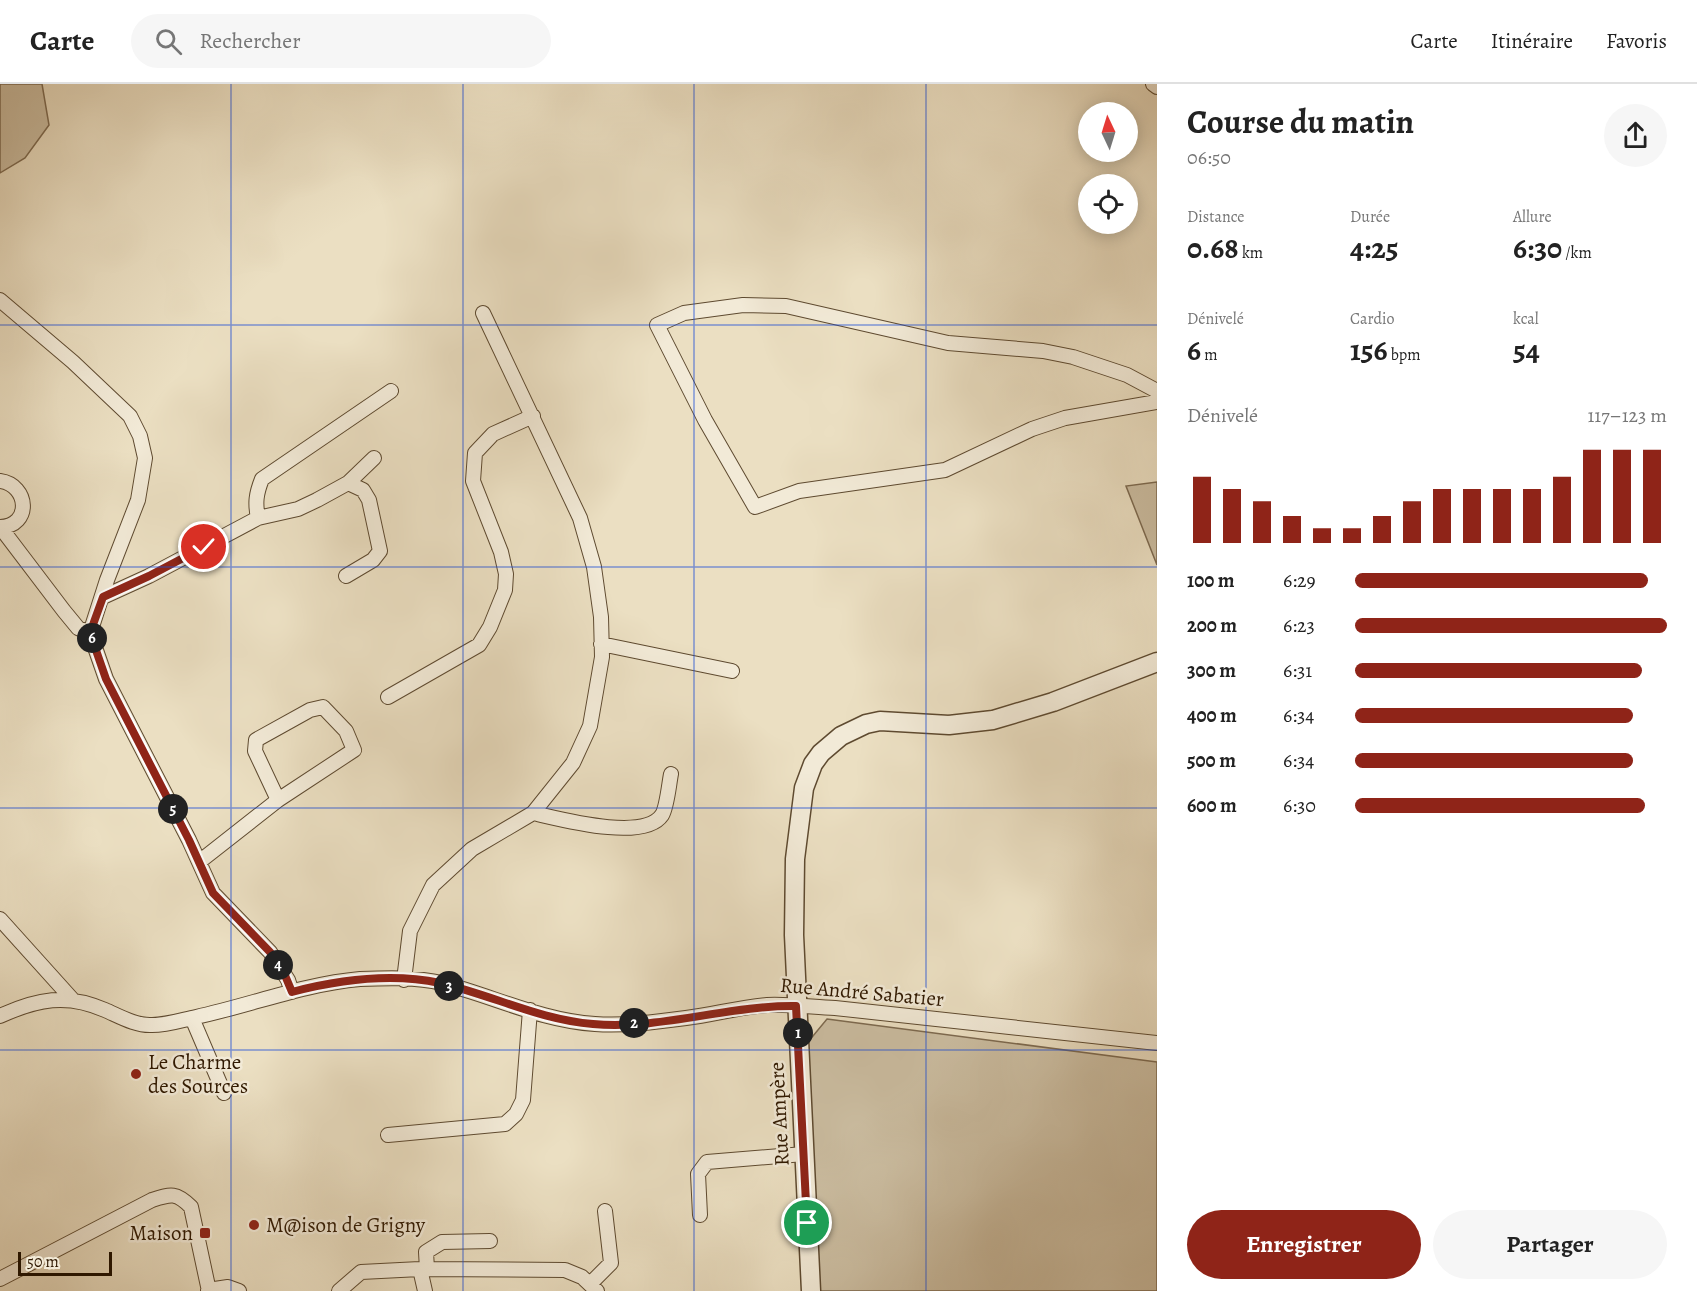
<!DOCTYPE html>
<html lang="fr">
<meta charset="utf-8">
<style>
body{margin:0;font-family:Alegreya,serif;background:#f6f6f6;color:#222;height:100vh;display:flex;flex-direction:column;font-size:22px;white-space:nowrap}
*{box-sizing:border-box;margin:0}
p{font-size:20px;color:#767676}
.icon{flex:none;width:33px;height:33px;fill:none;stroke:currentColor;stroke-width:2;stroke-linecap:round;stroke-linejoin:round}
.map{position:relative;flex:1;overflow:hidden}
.details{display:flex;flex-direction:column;background:#fff;width:540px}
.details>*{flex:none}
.needle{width:39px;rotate:356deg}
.tools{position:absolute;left:1078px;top:18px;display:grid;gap:12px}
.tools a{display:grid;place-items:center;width:60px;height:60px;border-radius:50%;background:#fff;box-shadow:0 3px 15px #0003;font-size:30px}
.scale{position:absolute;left:18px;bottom:15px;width:94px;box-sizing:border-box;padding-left:6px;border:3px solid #2f1800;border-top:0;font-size:16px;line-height:21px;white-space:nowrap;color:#2f1800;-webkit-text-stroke:4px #f2ead7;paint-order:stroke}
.pin{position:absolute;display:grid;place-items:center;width:51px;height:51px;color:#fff;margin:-26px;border:3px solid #fff;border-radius:50%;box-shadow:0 2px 6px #0007}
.km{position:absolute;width:30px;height:30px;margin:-15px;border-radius:50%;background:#222;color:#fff;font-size:16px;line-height:30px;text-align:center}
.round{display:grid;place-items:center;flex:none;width:63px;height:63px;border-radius:32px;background:#f6f6f6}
.head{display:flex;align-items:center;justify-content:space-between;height:102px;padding:0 30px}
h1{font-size:33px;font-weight:600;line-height:45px}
.stats{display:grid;grid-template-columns:repeat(3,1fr);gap:9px;height:102px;padding:6px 30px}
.stats div{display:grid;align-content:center}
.stats b{font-size:30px;font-weight:600}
.stats small{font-size:16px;font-weight:400}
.stats p{font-size:16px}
.chart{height:168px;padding:12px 30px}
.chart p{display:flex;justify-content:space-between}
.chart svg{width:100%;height:108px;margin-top:6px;stroke:#8f2418;stroke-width:6}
.button{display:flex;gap:12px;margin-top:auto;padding:12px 30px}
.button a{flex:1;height:69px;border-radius:36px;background:#8f2418;color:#fff;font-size:24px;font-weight:600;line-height:69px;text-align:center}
.button a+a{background:#f6f6f6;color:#222}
ul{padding:0 30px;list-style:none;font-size:20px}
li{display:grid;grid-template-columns:96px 72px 1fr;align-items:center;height:45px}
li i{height:15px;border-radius:8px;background:#8f2418}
header{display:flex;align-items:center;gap:36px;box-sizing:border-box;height:84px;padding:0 30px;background:#fff;border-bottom:2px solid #e0e0e0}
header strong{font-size:28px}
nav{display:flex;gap:33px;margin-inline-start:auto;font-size:21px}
.search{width:420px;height:54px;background:#f6f6f6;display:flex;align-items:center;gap:15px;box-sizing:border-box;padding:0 21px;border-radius:33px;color:#767676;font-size:22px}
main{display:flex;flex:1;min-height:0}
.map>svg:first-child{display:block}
.green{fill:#cbbda1;stroke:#7d6a50;stroke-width:1.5}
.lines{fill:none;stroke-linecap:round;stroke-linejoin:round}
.minor-casing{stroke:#5e4a30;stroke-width:16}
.tertiary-casing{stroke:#5e4a30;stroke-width:21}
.minor{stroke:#f2ead7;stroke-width:14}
.tertiary{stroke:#f2ead7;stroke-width:18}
.route-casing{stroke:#fff;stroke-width:12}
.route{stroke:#8f2418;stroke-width:8}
.grid{fill:none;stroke:#1d4ed8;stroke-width:1.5;stroke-opacity:0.55}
.poi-dot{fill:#8f2418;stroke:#f2ead7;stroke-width:2}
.labels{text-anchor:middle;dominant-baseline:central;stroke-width:5;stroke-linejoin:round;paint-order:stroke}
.street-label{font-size:21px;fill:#2f1800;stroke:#f2ead7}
.poi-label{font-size:21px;fill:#2f1800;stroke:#f2ead7;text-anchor:start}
</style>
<header>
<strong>Carte</strong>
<div class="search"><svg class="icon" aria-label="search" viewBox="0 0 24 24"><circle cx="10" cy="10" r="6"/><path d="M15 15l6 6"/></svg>Rechercher</div>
<nav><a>Carte</a><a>Itinéraire</a><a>Favoris</a></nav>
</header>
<main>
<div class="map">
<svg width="1157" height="1207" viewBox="0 0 1157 1207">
<rect width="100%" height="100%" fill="#ebdfc2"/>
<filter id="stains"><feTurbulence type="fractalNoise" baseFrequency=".00333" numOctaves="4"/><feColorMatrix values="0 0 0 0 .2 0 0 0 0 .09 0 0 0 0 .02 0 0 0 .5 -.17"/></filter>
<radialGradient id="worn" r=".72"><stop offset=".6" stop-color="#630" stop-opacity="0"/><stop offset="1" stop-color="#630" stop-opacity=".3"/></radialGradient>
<!-- green -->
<path class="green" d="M0 0H42L49 41 25 74 0 89Z
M1157 398V481L1126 402Z
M827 935 1157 978V1207H819L808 958Z"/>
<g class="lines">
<defs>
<path id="minor" d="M1153 0 1157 3
M0 216 73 278 130 332 140 352 145 374 138 416 107 496 90 549 106 595 189 756 213 809 270 868 288 896 292 908
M1157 307 1127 291 1073 273 1043 267 948 259 786 222 743 221 684 229 657 241 705 336 755 423 799 407 945 386 1032 345 1065 334 1157 318
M0 397C29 401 32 442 0 443
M258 434 298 425 317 416 348 399 374 374
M1 444 64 527 78 544 90 549
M346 492 373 476 380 467 369 416 363 406 348 399
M103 513 149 492 258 434C255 419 256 410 262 395L391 307
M601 560 732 587
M388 613 479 561 490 543 505 506 506 490 501 468 473 397 475 369 493 350 533 332
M533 729C560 735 644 758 662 731 667 723 669 700 671 690
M199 778 278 716 354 666 346 647 323 623 310 626 256 656 255 667 278 716
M0 835 72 915
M404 896 410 847 433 801 472 765 533 729 573 679 590 642 602 573 601 533 594 483 580 434 483 229
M0 932C37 915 67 909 105 926 119 932 136 942 152 941 167 941 182 936 196 933 251 921 304 900 360 895 386 894 416 893 442 899 493 912 542 937 595 940 625 942 656 938 686 934 713 931 739 923 767 921 789 920 812 923 835 924L1157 959
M192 934 224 1009
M388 1051 505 1040 516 1030 523 1016 530 926
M700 1131 698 1090 707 1078 804 1070
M420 1185 425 1207
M427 1185 426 1168 442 1158 490 1157
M0 1195 152 1116C171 1110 176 1108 191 1123L209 1207
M590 1200 611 1179 605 1127
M208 1206 228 1203 239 1207
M339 1207 361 1188 420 1185 565 1186 582 1193 597 1207"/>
<path id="tertiary" d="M811 1207 794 851 795 775 804 704 813 680 821 669 841 652 866 640 880 637 949 641 993 636 1053 618 1157 578"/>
</defs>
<!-- minor casing -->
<use href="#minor" class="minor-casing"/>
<!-- tertiary casing -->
<use href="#tertiary" class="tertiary-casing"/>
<!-- minor -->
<use href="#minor" class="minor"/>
<!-- tertiary -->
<use href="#tertiary" class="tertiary"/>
</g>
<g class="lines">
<defs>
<path id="route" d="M204 463 149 492 103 513 90 549 106 595 189 756 213 809 270 868 284 889 292 908C338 896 392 889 440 899 492 911 540 936 593 940 662 946 728 921 796 922L807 1139"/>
</defs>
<!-- route casing -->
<use href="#route" class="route-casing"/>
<!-- route -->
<use href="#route" class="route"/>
</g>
<!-- grid -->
<path class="grid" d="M231 0V1207M463 0V1207M694 0V1207M926 0V1207M0 241H1157M0 483H1157M0 724H1157M0 966H1157"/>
<!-- markers -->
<g class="poi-dot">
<circle cx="136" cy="990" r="6"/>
<circle cx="254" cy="1141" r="6"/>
<rect x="199" y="1143" width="12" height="12" rx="3"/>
</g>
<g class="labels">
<!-- street labels -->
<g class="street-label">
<text transform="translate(862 908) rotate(5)">Rue André Sabatier</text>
<text transform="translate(779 1030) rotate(-93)">Rue Ampère</text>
</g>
<!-- poi labels -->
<g class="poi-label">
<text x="148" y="978">Le Charme<tspan x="148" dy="24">des Sources</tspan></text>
<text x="266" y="1141">M@ison de Grigny</text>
<text x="193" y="1149" text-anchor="end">Maison</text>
</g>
</g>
<rect width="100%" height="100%" filter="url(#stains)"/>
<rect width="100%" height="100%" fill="url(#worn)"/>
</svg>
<div class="tools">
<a><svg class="needle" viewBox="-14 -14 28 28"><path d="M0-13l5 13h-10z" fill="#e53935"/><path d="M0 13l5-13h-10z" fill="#767676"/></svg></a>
<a><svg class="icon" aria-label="locate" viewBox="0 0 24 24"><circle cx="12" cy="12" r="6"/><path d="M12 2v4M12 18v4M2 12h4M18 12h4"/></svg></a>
</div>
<div class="scale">50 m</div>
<div class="pin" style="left:807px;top:1139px;background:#1e9e55"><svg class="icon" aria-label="arrive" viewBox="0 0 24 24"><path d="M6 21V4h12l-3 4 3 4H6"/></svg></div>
<div class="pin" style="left:204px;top:463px;background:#d93025"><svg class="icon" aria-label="check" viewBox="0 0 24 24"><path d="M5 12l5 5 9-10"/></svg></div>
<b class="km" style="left:798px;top:949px">1</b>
<b class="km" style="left:634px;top:939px">2</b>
<b class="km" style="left:449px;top:902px">3</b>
<b class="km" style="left:278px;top:881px">4</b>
<b class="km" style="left:173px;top:725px">5</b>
<b class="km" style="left:92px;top:554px">6</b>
</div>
<section class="details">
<div class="head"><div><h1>Course du matin</h1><p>06:50</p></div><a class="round"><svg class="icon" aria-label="share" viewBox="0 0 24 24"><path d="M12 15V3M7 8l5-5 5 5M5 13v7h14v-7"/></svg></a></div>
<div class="stats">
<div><p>Distance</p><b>0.68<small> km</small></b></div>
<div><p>Durée</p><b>4:25</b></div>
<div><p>Allure</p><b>6:30<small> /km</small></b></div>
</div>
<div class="stats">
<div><p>Dénivelé</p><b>6<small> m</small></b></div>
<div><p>Cardio</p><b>156<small> bpm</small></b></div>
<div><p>kcal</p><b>54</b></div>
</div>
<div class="chart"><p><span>Dénivelé</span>117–123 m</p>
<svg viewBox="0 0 160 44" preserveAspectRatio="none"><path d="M5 44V17M15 44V22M25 44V27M35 44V33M45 44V38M55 44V38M65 44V33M75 44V27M85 44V22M95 44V22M105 44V22M115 44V22M125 44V17M135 44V6M145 44V6M155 44V6"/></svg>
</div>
<ul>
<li><b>100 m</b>6:29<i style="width:94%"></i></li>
<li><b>200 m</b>6:23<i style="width:100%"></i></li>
<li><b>300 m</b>6:31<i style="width:92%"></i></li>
<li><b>400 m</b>6:34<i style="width:89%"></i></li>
<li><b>500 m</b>6:34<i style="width:89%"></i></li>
<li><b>600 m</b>6:30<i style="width:93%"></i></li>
</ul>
<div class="button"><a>Enregistrer</a><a>Partager</a></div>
</section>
</main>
